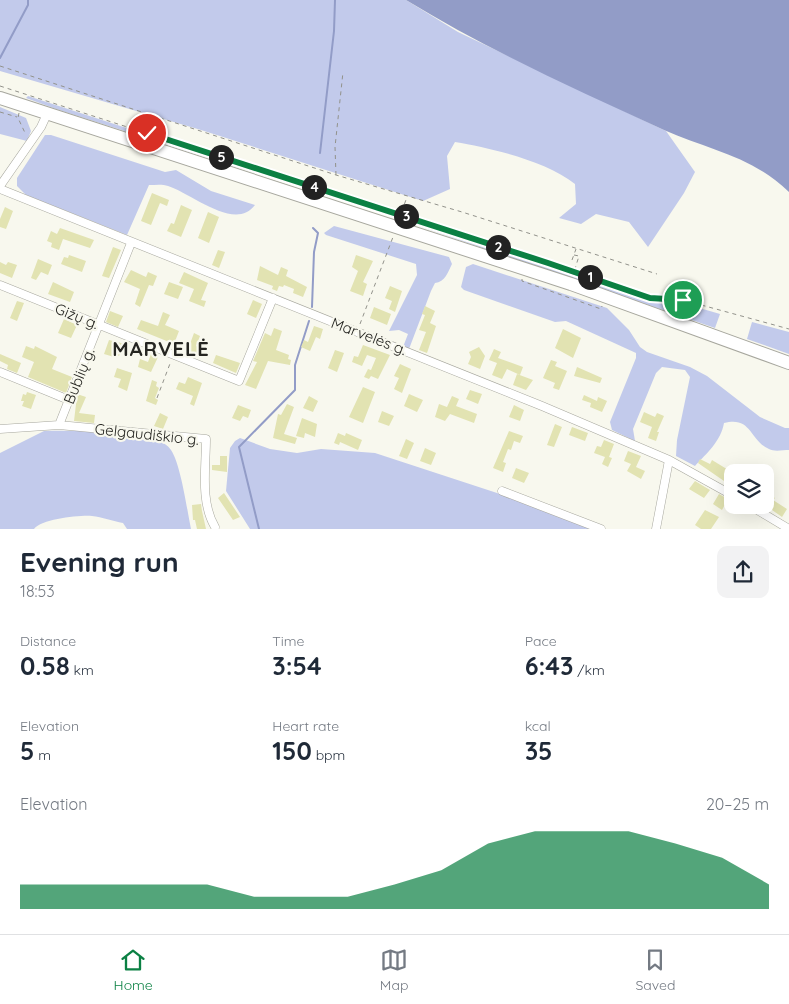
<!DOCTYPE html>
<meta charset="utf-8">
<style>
body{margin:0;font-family:Quicksand,sans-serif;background:#f2f2f3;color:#1f2937;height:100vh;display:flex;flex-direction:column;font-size:19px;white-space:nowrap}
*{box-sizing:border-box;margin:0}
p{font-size:16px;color:#747a83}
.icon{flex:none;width:28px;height:28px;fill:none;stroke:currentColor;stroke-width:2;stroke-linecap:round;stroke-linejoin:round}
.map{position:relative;height:529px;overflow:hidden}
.side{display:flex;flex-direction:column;background:#fff;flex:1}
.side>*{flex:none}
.buttons{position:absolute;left:724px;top:464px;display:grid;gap:10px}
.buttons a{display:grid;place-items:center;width:50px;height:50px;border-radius:10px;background:#fff;box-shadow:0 5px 20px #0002;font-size:25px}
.pin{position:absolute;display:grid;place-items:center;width:42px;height:42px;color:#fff;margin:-21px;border:2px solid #fff;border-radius:50%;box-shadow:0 1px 5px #0007}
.km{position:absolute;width:25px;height:25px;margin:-12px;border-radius:50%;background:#222;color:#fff;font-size:14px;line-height:25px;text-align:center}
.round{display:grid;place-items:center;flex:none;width:52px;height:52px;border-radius:10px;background:#f2f2f3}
.head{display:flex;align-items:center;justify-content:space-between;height:85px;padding:0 20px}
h1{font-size:28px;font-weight:800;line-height:38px}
.metrics{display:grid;grid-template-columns:repeat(3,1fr);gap:8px;height:85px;padding:5px 20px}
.metrics div{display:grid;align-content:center}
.metrics b{font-size:25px;font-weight:800}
.metrics small{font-size:14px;font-weight:400}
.metrics p{font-size:14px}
.chart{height:140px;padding:10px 20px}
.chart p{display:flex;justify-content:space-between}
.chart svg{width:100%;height:90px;margin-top:5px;fill:#0b8043;opacity:.7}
.dock{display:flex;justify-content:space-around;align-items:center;height:70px;border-top:1px solid #e0e1e3;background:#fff;font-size:14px;color:#747a83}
.dock a{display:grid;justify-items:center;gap:2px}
.dock .selected{color:#0b8043}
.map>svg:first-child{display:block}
.green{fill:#c2caeb}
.water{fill:#929cc7}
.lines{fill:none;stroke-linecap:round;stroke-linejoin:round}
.stream{stroke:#929cc7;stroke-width:2}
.building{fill:#e2e3b2}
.minor-casing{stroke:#a7a79e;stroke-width:9}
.primary-casing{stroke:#a7a79e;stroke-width:14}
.path{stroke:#92928b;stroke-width:1;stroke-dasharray:4 4;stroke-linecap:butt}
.minor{stroke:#fff;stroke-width:8}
.primary{stroke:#fff;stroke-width:12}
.route-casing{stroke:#fff;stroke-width:10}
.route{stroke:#0b8043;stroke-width:6}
.labels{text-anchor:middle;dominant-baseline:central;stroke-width:4.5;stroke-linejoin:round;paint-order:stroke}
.street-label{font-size:15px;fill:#252521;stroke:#f8f8ee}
.district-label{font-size:20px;font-weight:bold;letter-spacing:1px;fill:#252521;stroke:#f8f8ee}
</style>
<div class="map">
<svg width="789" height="529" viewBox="0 0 789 529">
<rect width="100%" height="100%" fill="#f8f8ee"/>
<!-- green -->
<path class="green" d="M0 0H406L458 32 666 131 695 172 684 193 648 247 629 222 596 214 581 224 559 218 576 204 575 184C546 161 491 148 455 142L447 156 450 189 423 201 201 130 0 71Z
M28 96 352 201 327 196 56 109 26 98Z
M0 107 26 118 31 131 27 141 0 134Z
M45 135H51L165 172 176 170 211 191 255 205C235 232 191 193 168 186 163 184 155 185 149 185L127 235 26 195 17 186V178Z
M404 217 656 302H679L720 314 715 328 401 220Z
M334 226 449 257 452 264C448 272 445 282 435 283L431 291 409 349 403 347 408 334 399 330 389 331 417 275 416 264 326 235 324 233Z
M473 264 607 308 629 330 640 347 647 352 690 367 707 376 760 417 785 428H789V450C783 450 774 452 769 449 749 440 752 416 724 423 721 441 707 453 695 466L676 456 677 440 690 377 685 370 662 367 656 373 633 429 635 441 612 430 610 422 636 358V353L566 321 555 322 464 290 461 287 466 267Z
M752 322 789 332V354L747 339Z
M44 431C70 431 157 428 171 450 181 465 187 510 191 529H127L123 523C113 521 102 517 92 516 79 515 42 519 34 529H0V453Z
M240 438 270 449 297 453 321 449 375 453 558 513 595 529H250L226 491 230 448 235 441Z"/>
<!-- water -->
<path class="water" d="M406 0H789V192C752 156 709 150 664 130 577 90 488 50 406 0Z"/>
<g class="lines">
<!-- stream -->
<path class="stream" d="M0 58 28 5V0
M320 153 334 31 335 0
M312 307 314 252 318 233 313 228
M259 529 239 447 295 390V365L309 321"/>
</g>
<!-- building -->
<path class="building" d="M152 193 169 200 167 206 160 203 151 225 141 221Z
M181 205 192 210 181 237 167 231 171 223 174 224Z
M5 207 13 211 6 229 0 227V219Z
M208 212 219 217 209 243 198 238Z
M60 228 94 240 90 248 63 239 59 250 51 247 52 243 47 241 51 231 57 234Z
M113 247 121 250 109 278 102 276Z
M218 250 225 252 219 268 212 265Z
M69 255 86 261 82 272 61 264 64 257 68 258Z
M356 255 373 261 363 282 367 284 363 296 350 291 358 271 352 267Z
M38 259 52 265 48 275 41 272 36 280 31 278Z
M0 262 6 265 8 262 17 265 12 278 0 273Z
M260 266 278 275 281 267 288 270 286 276 307 287 303 297 293 293 294 289 284 285 283 287 279 286 277 291 272 289 273 286 257 280Z
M131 270 146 277 148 272 157 276 153 286 149 285 140 307 135 304 140 289 124 282Z
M184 272 208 283 201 300 206 301 204 307 189 301 194 289 179 283Z
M53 282 74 292 70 302 48 294Z
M169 282 183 287 178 299 164 294Z
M390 286 402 291 395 312 389 309 392 301 385 298Z
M253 300 262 304 256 318 247 314Z
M17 301 24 303 17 321 10 318Z
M425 306 435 311 430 323 436 326 427 353 419 350 426 332 419 330 425 315 422 314Z
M374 307 391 314 387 325 370 318Z
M110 311 123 316 118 327 106 322Z
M163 312 170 315 165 325 179 331 174 344 137 329 141 320 158 326Z
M64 319 77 325 71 338 58 333Z
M314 326 323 329 320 339 316 337 310 351 301 347 304 340 308 342Z
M274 328 282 331 276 350 289 355 288 359 291 360 290 365 268 361 256 389 245 385 257 362 253 361 265 333 271 336Z
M563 329 581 338 573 358 555 348Z
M194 333 200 336 196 346 204 350 202 356 187 352Z
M109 340 125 344 119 356 115 354 114 357 104 354Z
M363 345 390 355 378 379 371 376 369 379 364 377 368 369 371 370 376 358 367 355 362 366 352 362 354 356 358 357Z
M26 346 34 349 35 346 57 357 52 369 72 377 66 393 28 377 34 362 22 357Z
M479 347 485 356 480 369 468 364 471 357 469 352Z
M494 349 501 352 498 358 523 367 520 375 507 369 502 379 492 375 497 363 489 360Z
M335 350 344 353 337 372 328 368Z
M0 354 21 363 17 373 7 369 8 365 0 361Z
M151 354 158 357 151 372 138 367 140 359 148 362Z
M216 355 240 363 236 373 213 363Z
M551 360 557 362 555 366 567 371 559 390 553 388 555 383 543 378Z
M400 364 411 369 402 393 394 389 399 378 394 376Z
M577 367 602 378 600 383 574 376Z
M117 368 132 373 127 391 118 387 121 379 114 377Z
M517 374 533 380 526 390 513 385Z
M188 377 202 383 194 406 190 404 193 396 176 389 179 382 185 384Z
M152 380 157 382 156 386 159 388 155 398 158 400 156 405 146 401Z
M363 387 375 392 363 423 349 417Z
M470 390 482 394 478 404 466 399Z
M27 392 36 395 31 409 22 406 24 401H21L23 394 26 395Z
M77 394 86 397 79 413 95 415 94 423 74 421 76 404 74 403Z
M409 394 423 400 417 412 404 406Z
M584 395 597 401 598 397 607 401 602 412 590 407 591 403 582 400Z
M309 396 318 401 313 412 303 408Z
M452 396 459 399 456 406 477 414 474 423 450 414 445 421 435 417 439 404 447 407Z
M287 404 294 407 284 434 297 438 295 444 273 438 278 414 281 415Z
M238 405 251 410 248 418 243 416 240 421 232 418Z
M514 405 524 410 520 421 509 417Z
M382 411 394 416 389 426 378 422Z
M644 412 655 417 657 413 664 416 657 432H659L656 441 648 438 652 427 640 422Z
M160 413 168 417 163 429 154 426Z
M302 418 317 424 315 437 305 433 304 438 296 436Z
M555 424 562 427 554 447 547 445Z
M572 427 588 433 585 441 569 435Z
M509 431 523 436 520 443 514 441 511 450 508 449 503 462 506 463 503 472 493 468Z
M338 433 345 436 346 433 362 440 358 450 340 442 339 445 334 443Z
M406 439 414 443 407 459 399 456Z
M604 440 614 444 609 457 612 458 608 467 602 464 605 457 594 453 597 446 601 447Z
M425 448 436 453 431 465 420 461Z
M628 451 641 456 636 467 645 471 641 479 627 471 631 464 624 461Z
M220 456H227V472L212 470V465H220Z
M700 459 710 464 712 460 730 471 724 481 698 463Z
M516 468 529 473 524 483 512 478Z
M695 481 710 490 704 498 689 489Z
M765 489 771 493 770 495 775 498 773 500 787 509 782 517 765 505Z
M224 493 240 517 233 520 218 498Z
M719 494 728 499 722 510 713 504Z
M201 504 202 511 206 529H197L195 520H193L192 505Z
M705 510 719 517 711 529H701L695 525Z"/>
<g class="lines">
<defs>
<path id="minor" d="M0 186 41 127 47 114
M0 189 542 406 669 460 732 495
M0 285 239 381 273 298
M0 372 69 400
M59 425 131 243
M0 429 59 425 206 439C206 467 200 502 215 527
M502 491 601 529
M749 505 789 529
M656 529 669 460"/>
<path id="primary" d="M0 98 571 284 789 363"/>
</defs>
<!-- minor casing -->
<use href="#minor" class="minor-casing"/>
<!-- primary casing -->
<use href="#primary" class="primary-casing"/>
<!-- path -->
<path class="path" d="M0 66 336 175 462 212 657 274
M0 86 549 263 649 298 683 300 789 329
M0 112 17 117
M19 113 18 118 26 135
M336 175 335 147 343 72
M399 219 407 197
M574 255 579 256 574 272
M572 260 576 249
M522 279V281L601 309 602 306
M360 324 393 237
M157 398 171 361"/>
<!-- minor -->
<use href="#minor" class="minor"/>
<!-- primary -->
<use href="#primary" class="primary"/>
</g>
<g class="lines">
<defs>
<path id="route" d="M147 133 548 263 650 298 683 300"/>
</defs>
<!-- route casing -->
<use href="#route" class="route-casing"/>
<!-- route -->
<use href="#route" class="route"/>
</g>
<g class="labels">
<!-- street labels -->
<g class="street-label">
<text transform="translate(77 316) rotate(22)">Gižų g.</text>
<text transform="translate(369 336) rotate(21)">Marvelės g.</text>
<text transform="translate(79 376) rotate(-68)">Bublių g.</text>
<text transform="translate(147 434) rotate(6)">Gelgaudiškio g.</text>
</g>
<!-- district labels -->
<g class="district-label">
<text x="161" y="348">MARVELĖ</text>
</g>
</g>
</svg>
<div class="buttons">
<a><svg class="icon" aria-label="layers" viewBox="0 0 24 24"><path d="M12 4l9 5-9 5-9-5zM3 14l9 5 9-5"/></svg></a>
</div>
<div class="pin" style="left:683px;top:300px;background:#1e9e55"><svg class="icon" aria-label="arrive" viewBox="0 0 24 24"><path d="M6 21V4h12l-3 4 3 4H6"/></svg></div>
<div class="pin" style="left:147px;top:133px;background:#d93025"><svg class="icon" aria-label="check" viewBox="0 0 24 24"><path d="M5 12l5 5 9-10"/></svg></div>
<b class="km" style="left:590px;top:277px">1</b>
<b class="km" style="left:498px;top:247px">2</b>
<b class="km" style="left:406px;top:216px">3</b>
<b class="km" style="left:314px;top:187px">4</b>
<b class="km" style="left:221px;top:157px">5</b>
</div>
<section class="side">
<div class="head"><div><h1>Evening run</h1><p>18:53</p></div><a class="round"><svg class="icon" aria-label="share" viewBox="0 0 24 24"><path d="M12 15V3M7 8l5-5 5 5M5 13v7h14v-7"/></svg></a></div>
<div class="metrics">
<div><p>Distance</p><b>0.58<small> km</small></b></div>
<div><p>Time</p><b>3:54</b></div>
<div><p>Pace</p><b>6:43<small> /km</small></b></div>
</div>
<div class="metrics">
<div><p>Elevation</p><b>5<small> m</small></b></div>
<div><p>Heart rate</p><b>150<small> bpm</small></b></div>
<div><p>kcal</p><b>35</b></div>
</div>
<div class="chart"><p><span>Elevation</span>20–25 m</p>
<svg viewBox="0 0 160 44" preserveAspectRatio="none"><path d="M0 44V32L10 32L20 32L30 32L40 32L50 38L60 38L70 38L80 32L90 25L100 12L110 6L120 6L130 6L140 12L150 19L160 32V44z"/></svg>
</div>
</section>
<nav class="dock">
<a class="selected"><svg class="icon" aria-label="home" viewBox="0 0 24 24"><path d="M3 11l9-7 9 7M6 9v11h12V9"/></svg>Home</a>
<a><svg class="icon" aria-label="map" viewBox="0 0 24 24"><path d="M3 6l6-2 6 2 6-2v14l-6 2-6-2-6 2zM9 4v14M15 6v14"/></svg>Map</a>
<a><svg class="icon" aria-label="saved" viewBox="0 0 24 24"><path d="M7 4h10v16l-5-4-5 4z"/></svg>Saved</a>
</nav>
